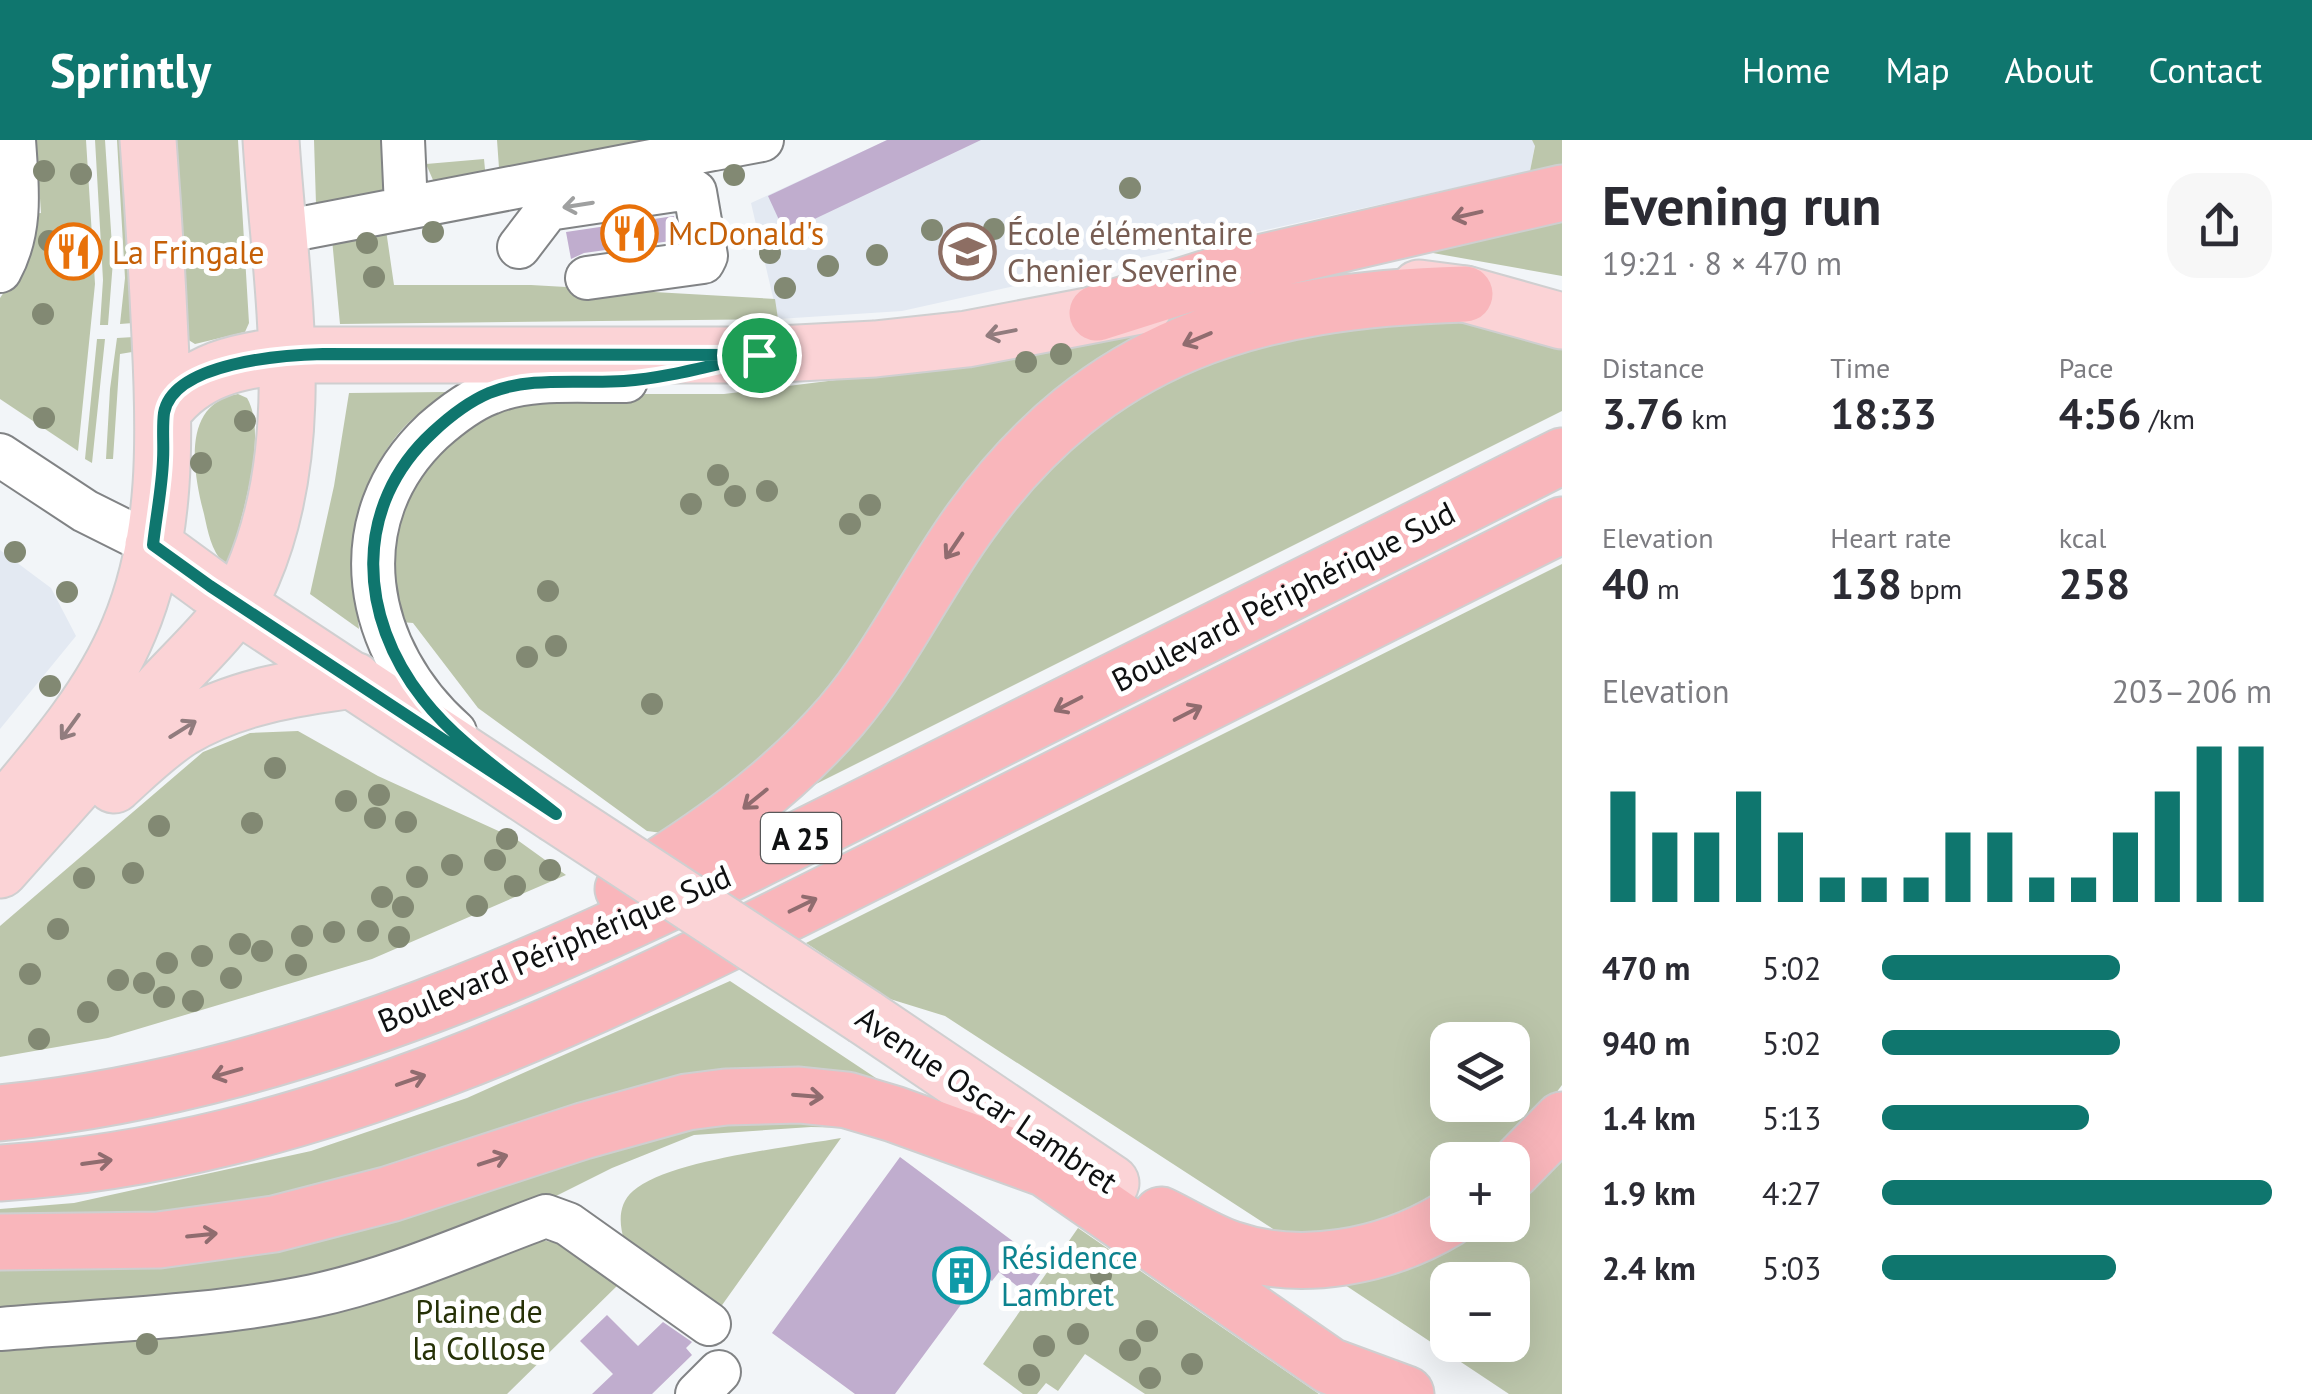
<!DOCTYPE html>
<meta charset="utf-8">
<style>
body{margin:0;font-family:"PT Sans",sans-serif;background:#f7f7f7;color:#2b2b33;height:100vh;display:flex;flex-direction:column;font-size:38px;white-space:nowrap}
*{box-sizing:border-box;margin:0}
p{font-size:32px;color:#7c7c81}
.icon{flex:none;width:55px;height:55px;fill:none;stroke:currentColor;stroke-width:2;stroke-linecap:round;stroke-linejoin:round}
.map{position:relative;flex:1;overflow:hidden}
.panel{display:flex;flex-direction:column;background:#fff;width:750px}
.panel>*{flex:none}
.buttons{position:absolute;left:1430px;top:882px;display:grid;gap:20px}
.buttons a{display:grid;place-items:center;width:100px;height:100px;border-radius:20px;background:#fff;box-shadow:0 10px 40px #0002;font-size:50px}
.pin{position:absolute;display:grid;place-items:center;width:85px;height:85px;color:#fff;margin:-42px;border:5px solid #fff;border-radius:50%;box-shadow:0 2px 10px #0007}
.round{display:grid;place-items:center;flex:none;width:105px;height:105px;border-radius:30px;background:#f7f7f7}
.headline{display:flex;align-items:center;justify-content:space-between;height:170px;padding:0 40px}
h1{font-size:55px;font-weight:700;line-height:75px}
.metrics{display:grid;grid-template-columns:repeat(3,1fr);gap:15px;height:170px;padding:10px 40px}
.metrics div{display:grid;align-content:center}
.metrics b{font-size:42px;font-weight:700}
.metrics small{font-size:28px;font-weight:400}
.metrics p{font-size:28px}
.chart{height:280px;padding:20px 40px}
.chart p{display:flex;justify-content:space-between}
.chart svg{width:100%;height:180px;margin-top:10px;stroke:#0f766e;stroke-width:6}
ul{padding:0 40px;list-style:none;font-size:32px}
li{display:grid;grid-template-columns:160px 120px 1fr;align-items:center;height:75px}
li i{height:25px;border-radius:12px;background:#0f766e}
header{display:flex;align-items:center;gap:60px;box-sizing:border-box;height:140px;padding:0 50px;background:#0f766e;color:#fff}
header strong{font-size:48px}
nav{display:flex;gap:55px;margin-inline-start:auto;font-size:35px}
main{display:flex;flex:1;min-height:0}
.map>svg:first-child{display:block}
.built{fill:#e3e9f2}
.green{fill:#bcc6ab;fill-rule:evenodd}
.building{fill:#c0adce}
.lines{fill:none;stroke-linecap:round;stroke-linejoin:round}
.minor-casing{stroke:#818385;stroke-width:46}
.major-casing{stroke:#cfcfd0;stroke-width:59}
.highway-casing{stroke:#cfcfd0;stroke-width:59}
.minor{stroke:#fff;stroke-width:42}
.major{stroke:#fbd3d6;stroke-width:55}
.highway{stroke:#f9b6bb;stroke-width:55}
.major-bridge-casing{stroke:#cfcfd0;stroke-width:59;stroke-linecap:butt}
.major-bridge{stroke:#fbd3d6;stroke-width:55}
.tree{fill:#828973}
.oneway{stroke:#9fa0a0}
.oneway2{stroke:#906c6f}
.oneway3{stroke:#917c7e}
.route-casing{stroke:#fff;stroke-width:20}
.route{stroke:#0f766e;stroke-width:12}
.labels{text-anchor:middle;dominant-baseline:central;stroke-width:10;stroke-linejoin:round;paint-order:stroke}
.shield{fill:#fff;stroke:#585859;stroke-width:2.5}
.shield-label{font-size:30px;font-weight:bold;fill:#101112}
.food-label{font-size:32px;fill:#c56008;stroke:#fff;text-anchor:start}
.education-label{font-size:32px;fill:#785e54;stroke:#fff;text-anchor:start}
.street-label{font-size:32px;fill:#101112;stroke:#fff}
.culture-label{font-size:32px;fill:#0d838f;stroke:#fff;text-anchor:start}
.park-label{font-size:32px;fill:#263107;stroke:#fff}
</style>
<header>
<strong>Sprintly</strong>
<nav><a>Home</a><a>Map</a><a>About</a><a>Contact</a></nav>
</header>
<main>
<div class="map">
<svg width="1562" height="1254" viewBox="0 0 1562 1254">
<rect width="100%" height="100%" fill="#f2f5f8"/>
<!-- built -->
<path class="built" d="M887 0H1532L1535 5 1530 31 902 171 778 179 751 63Z
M0 410 51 448 76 496 0 589Z"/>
<!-- green -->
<path class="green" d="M36 0H86L95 144 78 311 0 259V158L20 128 30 74 41 73Z
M95 0H105L113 121 108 185H100L103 140Z
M117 0H122L133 183 120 184 125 138Z
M169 0H238L249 183 245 192 195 204 187 199Z
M314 0H388L387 49 381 54 325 67 316 64Z
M497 0H664L510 31 499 28Z
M1532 0H1562V24L1530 31 1535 6Z
M484 19 486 40H433L426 24Z
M1562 76V136L1416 110Z
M386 90 394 145H531L775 159 778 179 340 184 332 99Z
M1423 176 1490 188 1562 207V271L784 660 1023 336 1187 215Z
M1146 189 1144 200 807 583 670 694 647 691 478 568 413 483 401 482 390 443 392 392 403 354 466 286 502 267 547 254H724L940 227Z
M134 197 132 212 120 214 113 319H106L110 249 117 198Z
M97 199H105L92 323 85 319Z
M446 252C430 265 411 278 398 294 351 351 351 418 359 489L310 454 334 346 349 253Z
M238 254 247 258C269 295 240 383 229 422L224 424C211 410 208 392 204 374 193 332 181 264 238 254Z
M1562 424V945L1547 965 1492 1020H1448L1447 1053 1387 1087 1293 1102 945 876 890 859 806 803ZM1448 900H1512V965H1448Z
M298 591 378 636 516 699 566 735 372 819 108 898 0 917V786L203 612 250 593Z
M730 841 912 962 853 945 340 1055 0 1089V1069L74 1063 311 1011 467 958Z
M734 973 857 988 811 987 694 995 612 1028 556 1056 363 1128 230 1152 0 1170V1126L52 1129 264 1108Z
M841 998 715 1175 624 1100C619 1083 618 1064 633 1051 668 1020 791 1007 841 998Z
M1562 1013V1254H1509L1342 1143 1452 1105 1482 1085H1512L1513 1064ZM1448 1140H1512V1205H1448Z
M1078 1088 1319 1254H1145L1085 1214 1058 1251 1046 1243 1037 1254H1023L983 1224Z
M529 1098 558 1103 621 1142 507 1254H0V1207Z"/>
<!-- building -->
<path class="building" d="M887 0H981L785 93 768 56Z
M674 76 678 100 584 113 571 119 566 92Z
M900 1017 1046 1126 1026 1153 999 1132 992 1141 988 1138 978 1151 974 1147 895 1254H855L772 1193Z
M607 1175 638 1206 663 1182 692 1202 686 1208 692 1215 652 1254H592L613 1234 580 1201Z"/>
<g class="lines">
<defs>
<path id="minor" d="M403 0 406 67
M714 9 762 0
M277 93 714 9 713 0
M519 107 548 69 689 48 695 52 706 116 703 122 587 138
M0 131C23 89 17 46 14 0
M0 315 85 371 153 405
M455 592C364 511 338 380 433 291 450 276 469 261 490 253 531 236 582 242 626 241
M0 1189C104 1180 211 1177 313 1156 393 1139 470 1104 546 1076L568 1084 709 1184
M697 1254 719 1232"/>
<path id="major" d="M1419 148 1465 154 1562 181
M164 270C195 229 238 221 286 215H759L875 209 967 199 1145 165
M153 405 209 446 555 674
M114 645C135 626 156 605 181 589 234 557 294 548 354 540
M0 675C48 618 100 559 129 489 168 397 165 294 160 197 157 131 153 66 148 0
M0 730C54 669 108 609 162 548 193 514 234 479 252 436 311 300 280 143 271 0
M865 877 1111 1043"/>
<path id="highway" d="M1097 173 1242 127 1562 53
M623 749C703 700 779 648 841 576 892 516 925 444 971 381 1099 204 1255 160 1465 154
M0 973C331 939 627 786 919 639 1134 531 1348 424 1562 316
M1512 1031 1562 980
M0 1033C332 1012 636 849 928 703 1139 597 1351 491 1562 385
M1161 1075C1184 1086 1207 1101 1231 1109 1301 1133 1385 1117 1448 1079
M0 1102 159 1100 274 1084 390 1054 583 991 687 962 726 957 799 955 847 960 894 974 1046 1029 1330 1226 1406 1254"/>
</defs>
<!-- minor casing -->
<use href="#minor" class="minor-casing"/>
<!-- major casing -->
<use href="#major" class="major-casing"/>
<!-- highway casing -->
<use href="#highway" class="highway-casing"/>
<!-- minor -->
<use href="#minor" class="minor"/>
<!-- major -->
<use href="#major" class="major"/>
<!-- highway -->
<use href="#highway" class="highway"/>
<defs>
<path id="major-bridge" d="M555 674 865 877"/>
</defs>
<!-- major-bridge casing -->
<use href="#major-bridge" class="major-bridge-casing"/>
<!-- major-bridge -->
<use href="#major-bridge" class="major-bridge"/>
</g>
<!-- trees -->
<g class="tree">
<circle cx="44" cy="31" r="11"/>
<circle cx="81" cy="34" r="11"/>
<circle cx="734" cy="35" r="11"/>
<circle cx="1130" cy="48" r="11"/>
<circle cx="994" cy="89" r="11"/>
<circle cx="932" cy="90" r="11"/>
<circle cx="433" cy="92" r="11"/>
<circle cx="49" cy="101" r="11"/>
<circle cx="367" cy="103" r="11"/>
<circle cx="770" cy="113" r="11"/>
<circle cx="877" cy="115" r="11"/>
<circle cx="828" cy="126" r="11"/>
<circle cx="374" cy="137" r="11"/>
<circle cx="785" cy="148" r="11"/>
<circle cx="43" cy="174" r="11"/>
<circle cx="1061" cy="214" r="11"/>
<circle cx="1026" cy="222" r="11"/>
<circle cx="44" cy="278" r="11"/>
<circle cx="245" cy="281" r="11"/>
<circle cx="201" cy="323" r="11"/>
<circle cx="718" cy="335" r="11"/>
<circle cx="767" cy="351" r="11"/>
<circle cx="735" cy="356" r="11"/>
<circle cx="691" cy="364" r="11"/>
<circle cx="870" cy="365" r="11"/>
<circle cx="850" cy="384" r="11"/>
<circle cx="15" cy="412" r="11"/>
<circle cx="548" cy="451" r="11"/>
<circle cx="67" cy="452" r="11"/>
<circle cx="556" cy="506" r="11"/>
<circle cx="527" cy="517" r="11"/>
<circle cx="50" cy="546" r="11"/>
<circle cx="652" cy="564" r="11"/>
<circle cx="275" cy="628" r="11"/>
<circle cx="379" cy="655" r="11"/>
<circle cx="346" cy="661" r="11"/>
<circle cx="375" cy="678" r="11"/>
<circle cx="406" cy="682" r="11"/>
<circle cx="252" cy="683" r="11"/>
<circle cx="159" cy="686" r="11"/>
<circle cx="507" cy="699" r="11"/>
<circle cx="495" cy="720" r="11"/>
<circle cx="452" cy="725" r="11"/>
<circle cx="550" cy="730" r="11"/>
<circle cx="133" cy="733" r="11"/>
<circle cx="417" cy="737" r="11"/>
<circle cx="84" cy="738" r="11"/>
<circle cx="515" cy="746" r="11"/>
<circle cx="382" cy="757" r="11"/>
<circle cx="477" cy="766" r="11"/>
<circle cx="403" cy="767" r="11"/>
<circle cx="58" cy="789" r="11"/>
<circle cx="368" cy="791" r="11"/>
<circle cx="334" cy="792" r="11"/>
<circle cx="302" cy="796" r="11"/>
<circle cx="399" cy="797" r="11"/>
<circle cx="240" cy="804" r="11"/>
<circle cx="262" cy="811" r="11"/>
<circle cx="202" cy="816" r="11"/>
<circle cx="167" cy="823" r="11"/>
<circle cx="296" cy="825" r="11"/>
<circle cx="30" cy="834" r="11"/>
<circle cx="231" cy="838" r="11"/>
<circle cx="118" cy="840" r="11"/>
<circle cx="144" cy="843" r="11"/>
<circle cx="164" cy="857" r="11"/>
<circle cx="193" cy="861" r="11"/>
<circle cx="88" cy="872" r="11"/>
<circle cx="39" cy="899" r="11"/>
<circle cx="1101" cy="1135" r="11"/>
<circle cx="1071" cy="1159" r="11"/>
<circle cx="1147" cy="1191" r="11"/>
<circle cx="1078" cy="1194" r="11"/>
<circle cx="147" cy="1204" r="11"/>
<circle cx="1044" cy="1206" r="11"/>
<circle cx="1130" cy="1210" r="11"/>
<circle cx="1192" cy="1224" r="11"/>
<circle cx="1029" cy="1235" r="11"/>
<circle cx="1150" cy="1238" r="11"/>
</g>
<!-- one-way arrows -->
<defs><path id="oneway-shaft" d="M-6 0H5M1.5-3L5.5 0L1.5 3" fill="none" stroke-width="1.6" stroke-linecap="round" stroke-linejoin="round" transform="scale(2.5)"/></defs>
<use class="oneway" href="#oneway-shaft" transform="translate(578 65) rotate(171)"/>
<g class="oneway2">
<use href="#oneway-shaft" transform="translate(1467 75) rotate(167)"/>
<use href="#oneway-shaft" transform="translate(1197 199) rotate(157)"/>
<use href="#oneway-shaft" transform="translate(954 406) rotate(124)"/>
<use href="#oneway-shaft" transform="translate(1068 564) rotate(153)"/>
<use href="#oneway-shaft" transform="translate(1188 573) rotate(-27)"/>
<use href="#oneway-shaft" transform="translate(755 659) rotate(141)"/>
<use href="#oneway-shaft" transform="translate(803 765) rotate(-26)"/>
<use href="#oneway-shaft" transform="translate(227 933) rotate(164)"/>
<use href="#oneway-shaft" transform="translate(411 940) rotate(-19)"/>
<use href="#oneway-shaft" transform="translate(808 956) rotate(5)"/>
<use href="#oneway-shaft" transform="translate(493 1020) rotate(-18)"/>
<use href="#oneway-shaft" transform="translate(97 1022) rotate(-8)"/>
<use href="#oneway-shaft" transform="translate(202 1095) rotate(-6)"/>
</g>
<g class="oneway3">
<use href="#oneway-shaft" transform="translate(1001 193) rotate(169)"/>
<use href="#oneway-shaft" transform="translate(70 587) rotate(126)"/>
<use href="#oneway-shaft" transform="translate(183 589) rotate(-32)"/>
</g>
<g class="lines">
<defs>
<path id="route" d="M323 214 759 215C715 224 669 238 624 241 580 244 530 236 489 253 468 262 449 277 433 292 352 366 358 477 423 559 458 604 511 638 556 674L210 446 153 405C156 377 162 348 163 320 164 305 162 288 164 273 173 222 284 215 323 214Z"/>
</defs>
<!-- route casing -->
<use href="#route" class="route-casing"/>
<!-- route -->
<use href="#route" class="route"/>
</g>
<!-- icons -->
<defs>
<symbol id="restaurant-ring" viewBox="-11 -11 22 22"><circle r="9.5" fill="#fff" stroke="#e8710a" stroke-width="1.5"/><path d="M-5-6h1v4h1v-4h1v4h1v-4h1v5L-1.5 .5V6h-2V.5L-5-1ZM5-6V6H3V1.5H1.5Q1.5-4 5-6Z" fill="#e8710a"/></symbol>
<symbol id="school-ring" viewBox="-11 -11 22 22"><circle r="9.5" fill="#fff" stroke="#8d6e63" stroke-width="1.5"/><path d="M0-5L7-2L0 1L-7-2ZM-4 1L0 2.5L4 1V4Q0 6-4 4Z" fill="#8d6e63"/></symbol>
<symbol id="building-ring" viewBox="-11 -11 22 22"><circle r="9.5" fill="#fff" stroke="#0f9aa8" stroke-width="1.5"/><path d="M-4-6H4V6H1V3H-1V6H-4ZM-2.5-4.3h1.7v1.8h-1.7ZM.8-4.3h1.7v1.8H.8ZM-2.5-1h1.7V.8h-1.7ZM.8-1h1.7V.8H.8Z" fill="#0f9aa8"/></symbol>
</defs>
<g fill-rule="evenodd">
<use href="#restaurant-ring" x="598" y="62" width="63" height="63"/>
<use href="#school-ring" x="936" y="80" width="63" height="63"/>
<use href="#restaurant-ring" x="42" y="80" width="63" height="63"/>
<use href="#building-ring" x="930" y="1104" width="63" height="63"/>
</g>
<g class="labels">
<!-- shield labels -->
<rect class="shield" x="761" y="673" width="80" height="50" rx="8"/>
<g class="shield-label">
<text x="801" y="698">A 25</text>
</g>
<!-- food labels -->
<g class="food-label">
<text x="668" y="93">McDonald's</text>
<text x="112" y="112">La Fringale</text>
</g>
<!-- education labels -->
<g class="education-label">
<text x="1007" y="93">École élémentaire<tspan x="1007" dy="37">Chenier Severine</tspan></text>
</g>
<!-- street labels -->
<g class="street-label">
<text transform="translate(1283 456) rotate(-27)">Boulevard Périphérique Sud</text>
<text transform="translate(554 808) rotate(-23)">Boulevard Périphérique Sud</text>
<text transform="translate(987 959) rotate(34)">Avenue Oscar Lambret</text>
</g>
<!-- culture labels -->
<g class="culture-label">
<text x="1001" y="1117">Résidence<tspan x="1001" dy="37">Lambret</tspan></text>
</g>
<!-- park labels -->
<g class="park-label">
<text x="479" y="1171">Plaine de<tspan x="479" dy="37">la Collose</tspan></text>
</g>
</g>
</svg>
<div class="buttons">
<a><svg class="icon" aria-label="layers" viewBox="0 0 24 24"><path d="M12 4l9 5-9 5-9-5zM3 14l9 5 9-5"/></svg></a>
<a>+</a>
<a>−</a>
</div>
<div class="pin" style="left:759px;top:215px;background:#1e9e55"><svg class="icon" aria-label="arrive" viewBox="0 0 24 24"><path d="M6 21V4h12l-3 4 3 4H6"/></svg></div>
</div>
<section class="panel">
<div class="headline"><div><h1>Evening run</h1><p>19:21 · 8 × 470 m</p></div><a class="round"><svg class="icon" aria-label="share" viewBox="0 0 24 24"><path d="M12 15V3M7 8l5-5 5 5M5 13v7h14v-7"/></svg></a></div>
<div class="metrics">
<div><p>Distance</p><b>3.76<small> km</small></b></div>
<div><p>Time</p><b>18:33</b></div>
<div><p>Pace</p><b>4:56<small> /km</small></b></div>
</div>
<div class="metrics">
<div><p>Elevation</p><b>40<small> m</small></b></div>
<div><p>Heart rate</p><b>138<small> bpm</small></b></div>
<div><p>kcal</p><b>258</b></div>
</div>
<div class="chart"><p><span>Elevation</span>203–206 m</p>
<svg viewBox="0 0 160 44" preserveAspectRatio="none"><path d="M5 44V17M15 44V27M25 44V27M35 44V17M45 44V27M55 44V38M65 44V38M75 44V38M85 44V27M95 44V27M105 44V38M115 44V38M125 44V27M135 44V17M145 44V6M155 44V6"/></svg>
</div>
<ul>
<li><b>470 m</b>5:02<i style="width:61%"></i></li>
<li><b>940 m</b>5:02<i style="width:61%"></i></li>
<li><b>1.4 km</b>5:13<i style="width:53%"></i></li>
<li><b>1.9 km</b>4:27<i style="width:100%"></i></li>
<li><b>2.4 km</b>5:03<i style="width:60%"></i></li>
</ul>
</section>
</main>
